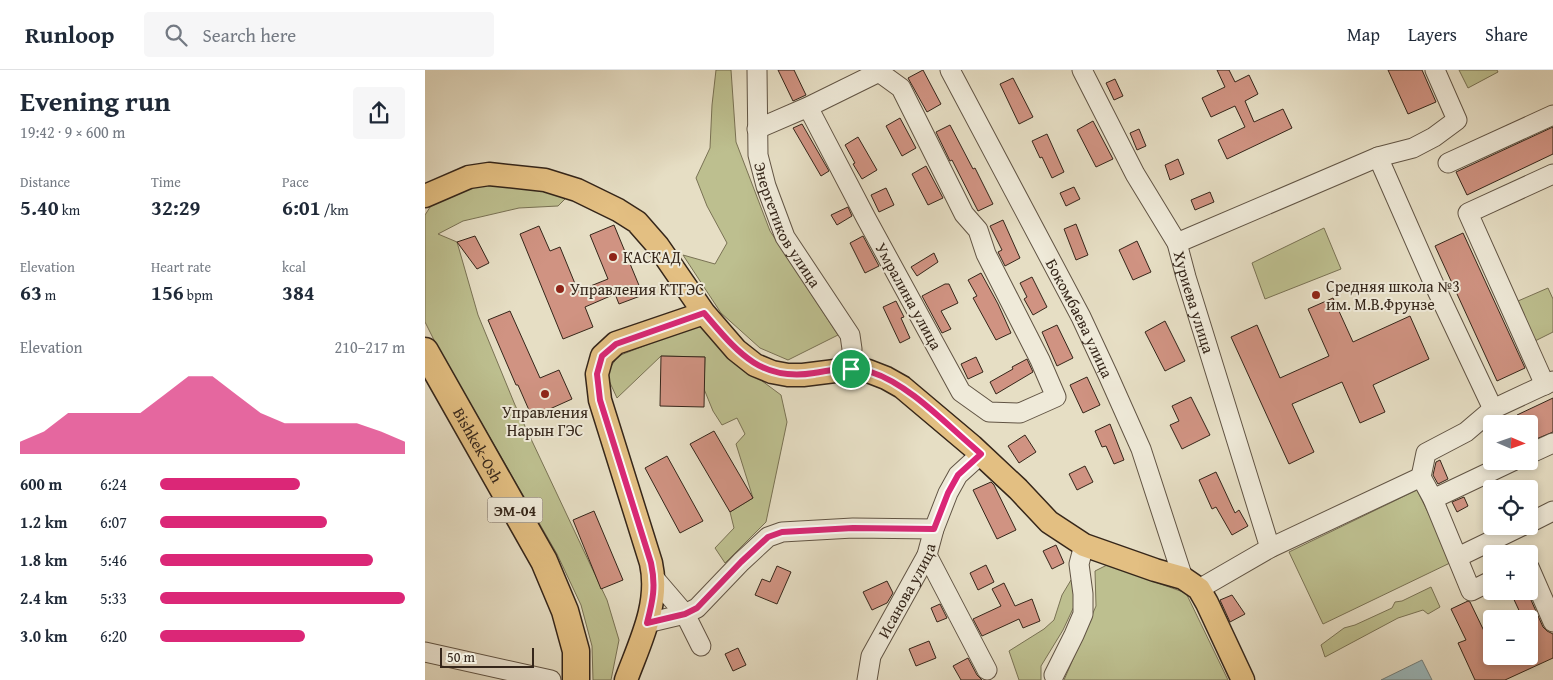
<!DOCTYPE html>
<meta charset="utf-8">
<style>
body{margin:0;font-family:"Gentium Book Plus",serif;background:#f6f6f7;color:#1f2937;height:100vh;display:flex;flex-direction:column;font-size:19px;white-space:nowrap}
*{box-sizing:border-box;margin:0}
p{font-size:16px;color:#747a83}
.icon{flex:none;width:28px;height:28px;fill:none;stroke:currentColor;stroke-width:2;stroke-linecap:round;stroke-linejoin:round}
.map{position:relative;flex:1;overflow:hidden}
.details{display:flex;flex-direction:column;background:#fff;width:425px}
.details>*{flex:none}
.needle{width:32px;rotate:92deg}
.fabs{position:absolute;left:1058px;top:345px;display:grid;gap:10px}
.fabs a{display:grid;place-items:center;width:55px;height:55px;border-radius:5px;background:#fff;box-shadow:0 2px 8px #0003;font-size:25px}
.scale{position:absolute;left:15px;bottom:12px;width:94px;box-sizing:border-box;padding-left:5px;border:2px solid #35261a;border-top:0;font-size:14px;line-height:18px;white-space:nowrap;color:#35261a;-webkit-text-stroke:4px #efead9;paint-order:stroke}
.pin{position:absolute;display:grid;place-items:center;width:42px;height:42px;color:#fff;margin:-21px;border:2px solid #fff;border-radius:50%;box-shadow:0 1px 5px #0007}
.round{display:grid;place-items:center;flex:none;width:52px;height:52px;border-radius:5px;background:#f6f6f7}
.summary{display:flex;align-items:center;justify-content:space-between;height:85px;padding:0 20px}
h1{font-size:28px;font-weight:700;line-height:38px}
.figures{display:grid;grid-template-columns:repeat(3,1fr);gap:8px;height:85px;padding:5px 20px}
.figures div{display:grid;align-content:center}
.figures b{font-size:21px;font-weight:700}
.figures small{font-size:14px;font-weight:400}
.figures p{font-size:14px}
.chart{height:140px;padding:10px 20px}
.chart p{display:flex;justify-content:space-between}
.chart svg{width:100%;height:90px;margin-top:5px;fill:#db2777;opacity:.7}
ul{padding:0 20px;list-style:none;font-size:16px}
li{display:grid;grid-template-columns:80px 60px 1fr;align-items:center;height:38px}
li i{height:12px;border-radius:6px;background:#db2777}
header{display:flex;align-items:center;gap:30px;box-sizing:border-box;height:70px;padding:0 25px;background:#fff;border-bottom:1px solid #e0e1e3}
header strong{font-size:24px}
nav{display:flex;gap:28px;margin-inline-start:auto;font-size:18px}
.search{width:350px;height:45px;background:#f6f6f7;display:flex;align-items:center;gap:12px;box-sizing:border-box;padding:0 18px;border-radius:5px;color:#747a83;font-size:19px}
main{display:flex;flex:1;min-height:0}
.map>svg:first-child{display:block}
.green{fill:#bdbf8f;stroke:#797254}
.water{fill:#9ab9be;stroke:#727e7c}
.building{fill:#d09382;stroke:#35261a}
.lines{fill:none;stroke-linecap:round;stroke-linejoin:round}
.minor-casing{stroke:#615444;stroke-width:21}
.major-casing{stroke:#35261a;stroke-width:25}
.highway-casing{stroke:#35261a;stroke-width:29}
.minor{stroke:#efead9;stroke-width:19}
.major{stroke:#e3bf82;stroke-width:22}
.highway{stroke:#e3bf82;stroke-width:26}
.route-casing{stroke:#fff;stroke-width:10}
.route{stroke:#db2777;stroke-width:6}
.poi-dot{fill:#8f2418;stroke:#efead9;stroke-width:2}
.labels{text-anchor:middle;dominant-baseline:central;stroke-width:4;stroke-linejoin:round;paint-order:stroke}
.shield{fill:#efead9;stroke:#6d6153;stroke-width:1}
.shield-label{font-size:15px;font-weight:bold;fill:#35261a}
.street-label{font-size:16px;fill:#35261a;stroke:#efead9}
.poi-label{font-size:16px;fill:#35261a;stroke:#efead9;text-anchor:start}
</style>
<header>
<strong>Runloop</strong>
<div class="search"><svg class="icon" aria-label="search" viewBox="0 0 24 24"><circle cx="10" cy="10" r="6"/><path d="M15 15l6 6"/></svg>Search here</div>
<nav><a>Map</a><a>Layers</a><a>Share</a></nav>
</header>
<main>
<section class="details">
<div class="summary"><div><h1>Evening run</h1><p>19:42 · 9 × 600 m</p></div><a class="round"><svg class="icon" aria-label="share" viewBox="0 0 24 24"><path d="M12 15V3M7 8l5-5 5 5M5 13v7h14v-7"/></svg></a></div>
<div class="figures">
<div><p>Distance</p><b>5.40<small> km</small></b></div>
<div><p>Time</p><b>32:29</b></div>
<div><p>Pace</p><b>6:01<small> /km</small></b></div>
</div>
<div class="figures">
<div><p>Elevation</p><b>63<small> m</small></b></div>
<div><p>Heart rate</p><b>156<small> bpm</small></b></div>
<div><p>kcal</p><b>384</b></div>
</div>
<div class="chart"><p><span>Elevation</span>210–217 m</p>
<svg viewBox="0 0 160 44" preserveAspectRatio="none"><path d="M0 44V38L10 33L20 24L30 24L40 24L50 24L60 15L70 6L80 6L90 15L100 24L110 29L120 29L130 29L140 29L150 33L160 38V44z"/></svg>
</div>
<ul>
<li><b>600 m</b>6:24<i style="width:57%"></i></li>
<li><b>1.2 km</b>6:07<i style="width:68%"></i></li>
<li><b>1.8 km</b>5:46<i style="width:87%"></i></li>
<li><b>2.4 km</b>5:33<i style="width:100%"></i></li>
<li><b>3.0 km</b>6:20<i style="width:59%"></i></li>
</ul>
</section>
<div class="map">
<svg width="1128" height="610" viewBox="0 0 1128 610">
<rect width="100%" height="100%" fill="#e6dec4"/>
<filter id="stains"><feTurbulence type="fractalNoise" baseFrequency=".004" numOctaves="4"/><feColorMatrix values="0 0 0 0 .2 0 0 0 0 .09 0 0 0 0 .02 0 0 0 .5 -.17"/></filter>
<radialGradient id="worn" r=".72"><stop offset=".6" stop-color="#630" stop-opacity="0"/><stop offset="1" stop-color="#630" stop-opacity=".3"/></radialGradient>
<!-- green -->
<path class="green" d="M291 0H306L311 72 345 161 413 265 363 290 335 278 296 243 258 185 290 194 302 173 282 136 271 108 285 78 287 35Z
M1034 0H1072L1073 2 1043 18Z
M62 110 146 123 133 136 94 138 38 151 13 164 32 172 53 245 90 335 182 530 194 570 186 610H168L167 576 156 535 132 484 11 274 0 252V145L7 134Z
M899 158 916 199 840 229 827 193Z
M1123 218 1128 229V262L1110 271 1093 231Z
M273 255 306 288 356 325 362 352 341 452 300 493 290 478 309 458 305 442 328 428 311 374 320 364 312 348 297 355 288 341 279 319 280 287 236 286 192 328 181 304 193 286Z
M992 420 1027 492 898 554 864 482Z
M682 495 761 523 803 610H639L671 536 670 501Z
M646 510 652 530 638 560 616 596V610H594L584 581 619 559 629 550 637 525Z
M1006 517 1015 537 1003 544 998 540 973 548 900 587 896 575 919 558 930 555 967 538 970 532 977 531Z"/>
<!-- water -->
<path class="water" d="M997 590 1007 610H956Z"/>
<!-- building -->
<path class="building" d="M353 0H369L381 25 368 31Z
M498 0 516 34 502 42 483 8Z
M792 0H804L810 12 824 5 833 24 820 31 829 52 858 39 867 58 802 89 793 70 820 57 810 36 786 47 777 28 800 17Z
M963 0H997L1011 32 983 44Z
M588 8 608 47 594 54 575 14Z
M690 9 698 26 689 30 681 13Z
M475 48 491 78 477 86 461 56Z
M668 51 688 89 671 97 652 60Z
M377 54 404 101 396 106 368 58Z
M525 55 548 99 550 98 568 134 553 141 527 90 525 91 511 62Z
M1128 57V84L1042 125 1031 102Z
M714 59 721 76 712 80 705 63Z
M622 64 639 102 627 108 617 87 615 88 607 71Z
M433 67 452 100 437 109 428 94 430 93 420 75Z
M753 89 759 104 745 110 740 95Z
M501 96 518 128 503 135 487 104Z
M649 117 655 129 641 136 635 123Z
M461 118 469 135 454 142 446 125Z
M785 122 789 132 770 140 766 130Z
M423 137 427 146 412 155 406 145Z
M578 150 595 188 580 196 573 182 577 180 565 156Z
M651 154 663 185 651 190 639 159Z
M189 155 218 225 194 234 190 224 160 237 168 257 138 269 95 164 114 156 125 181 135 177 153 221 183 209 165 165Z
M1038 163 1100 298 1072 311 1010 176Z
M50 166 64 193 52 199 32 172Z
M438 166 454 196 440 203 425 173Z
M712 171 726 202 708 210 694 180Z
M509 183 513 192 492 206 486 197Z
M556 203 573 234 586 263 571 270 548 228 552 226 543 210Z
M607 207 622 237 608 245 599 229 602 227 595 213Z
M520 214H524L533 233 516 241 526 259 517 263 497 226Z
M908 228 928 272 985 246 1004 289 948 315 960 342 935 353 917 312 867 334 889 382 864 394 806 267 832 255 855 308 904 286 883 239Z
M471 231 479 247 476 248 485 268 475 273 458 237Z
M85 241 115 308 134 300 147 329 107 347 93 315H91L63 250Z
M740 251 760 291 740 301 720 262Z
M632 255 648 288 632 296 617 262Z
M236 286 280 287 279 337 235 336Z
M551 287 558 302 543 309 536 294Z
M602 289 608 302 571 324 565 312 588 299 587 297Z
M662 307 675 335 658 343 645 315Z
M766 327 785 365 757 379 745 355 754 351 747 336Z
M1128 328V362L1104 372V354H1096L1092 345Z
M685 354 699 390 689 394 681 376 677 377 670 361Z
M289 361 328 428 305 442 265 374Z
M600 365 611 382 594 393 583 376Z
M242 386 278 451 255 463 220 398Z
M1015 390 1023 409 1013 414 1008 405 1011 392Z
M660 396 668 412 652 420 644 404Z
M791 402 810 443 814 440 823 456 807 465 791 437 787 439 774 410Z
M566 412 569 415 591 460 572 469 548 420Z
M1039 427 1043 436 1032 442 1027 432Z
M169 441 198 510 176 519 148 450Z
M631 475 639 493 627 499 618 481Z
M561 495 569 512 553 520 545 503Z
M352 496 366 502 352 534 330 525 337 509 345 512Z
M462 511 468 523 462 533 447 540 438 522Z
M579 513 590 536 607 529 615 551 598 558 594 549 557 566 548 549 576 536 567 519Z
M1085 521H1102L1118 557 1122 561 1128 564V588L1080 610H1050L1033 573 1041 570 1026 539 1043 531 1045 532 1059 561 1066 558V586H1104V549H1098Z
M807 525 820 544 805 552 795 530Z
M515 534 522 548 512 552 506 538Z
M504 571 511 588 491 596 484 579Z
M313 578 321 595 308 601 300 584Z
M543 588 552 605 557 610H536L528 596Z"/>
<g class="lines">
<defs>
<g id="minor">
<path id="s1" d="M332 0 333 85 341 116 360 167 425 265 427 279 426 299"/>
<path id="s2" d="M525 0 656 247 683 305 716 379 758 508"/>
<path id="s3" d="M657 0 710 104 752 173 761 207 845 478"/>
<path d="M332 59 383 37 454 2 476 18 539 144 553 160 561 184 615 290 631 327 595 343 564 342 536 322 441 148 383 37"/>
<path d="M953 87 1008 212 1068 339"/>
<path d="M1023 93 1128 45"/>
<path d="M752 173 953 87 988 78 1009 67 1032 50 1010 0"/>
<path d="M1120 315 1043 143 1128 104"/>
<path d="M1104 384 1128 373"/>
<path d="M996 407 1001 383 1041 362 1068 339 1128 311"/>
<path d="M1008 429 1088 391"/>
<path d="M1104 453 1128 441"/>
<path d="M502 485 562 600"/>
<path d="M1033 487 1097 456"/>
<path d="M1104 497 1128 552"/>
<path d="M230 509 260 544 276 576"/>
<path d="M774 519 845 478 996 407 1008 429 1046 521 1066 511"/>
<path d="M222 553 260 544 272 538 316 492 343 467 357 462 428 458 509 459"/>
<path d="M0 582 126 610"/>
<path d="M629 605 649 565 658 544V524L654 494 659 475"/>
<path id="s4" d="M442 610 446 586 502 485 509 459 523 423 533 405 556 384"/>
</g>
<path id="major" d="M0 126 44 107 64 104 120 110 152 120 193 140 212 152 233 176 279 243 311 280 330 295 347 302 363 305H378L426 299 443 301 461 308 477 317 547 376 593 419 624 452 659 475 730 500 758 508 774 519 782 533 818 610
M201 610C215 572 235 534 226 493L175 330 172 304 177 286 191 273 279 243"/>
<g id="highway">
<path id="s5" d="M0 281 119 491 140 541 151 581V610"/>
</g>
</defs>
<!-- minor casing -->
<use href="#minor" class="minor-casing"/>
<!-- major casing -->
<use href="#major" class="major-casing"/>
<!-- highway casing -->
<use href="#highway" class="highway-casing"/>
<!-- minor -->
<use href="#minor" class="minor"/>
<!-- major -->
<use href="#major" class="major"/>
<!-- highway -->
<use href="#highway" class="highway"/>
</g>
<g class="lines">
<defs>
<path id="route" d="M279 243C311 280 334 312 389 303 407 300 427 296 446 302 483 314 518 351 547 376L556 384 533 405 523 423 509 459 428 458 357 462 343 467 316 492 272 538 260 544 222 553C228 530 231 516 226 493L175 330 172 304 177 286 191 274Z"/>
</defs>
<!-- route casing -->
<use href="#route" class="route-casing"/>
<!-- route -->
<use href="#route" class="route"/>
</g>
<!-- markers -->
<g class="poi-dot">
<circle cx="188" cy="187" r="5"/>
<circle cx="135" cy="219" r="5"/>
<circle cx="891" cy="225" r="5"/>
<circle cx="120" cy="324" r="5"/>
</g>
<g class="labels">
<!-- shield labels -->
<rect class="shield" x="62.5" y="427.5" width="55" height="25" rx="4"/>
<g class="shield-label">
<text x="90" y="440">ЭМ-04</text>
</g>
<!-- street labels -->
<g class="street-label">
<text stroke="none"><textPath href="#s1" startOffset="161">Энергетиков улица</textPath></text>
<text transform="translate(484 226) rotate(61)">Умралина улица</text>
<text stroke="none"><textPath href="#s3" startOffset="259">Хуриева улица</textPath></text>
<text stroke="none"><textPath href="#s2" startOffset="280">Бокомбаева улица</textPath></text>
<text stroke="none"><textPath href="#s5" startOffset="108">Bishkek-Osh</textPath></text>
<text stroke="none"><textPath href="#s4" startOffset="99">Исанова улица</textPath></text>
</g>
<!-- poi labels -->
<g class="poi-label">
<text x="198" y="187">КАСКАД</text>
<text x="901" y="216">Средняя школа №3<tspan x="901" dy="18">им. М.В.Фрунзе</tspan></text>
<text x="145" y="219">Управления КТГЭС</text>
<text x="120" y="342" text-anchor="middle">Управления<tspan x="120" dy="18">Нарын ГЭС</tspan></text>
</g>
</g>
<rect width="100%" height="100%" filter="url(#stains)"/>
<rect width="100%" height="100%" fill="url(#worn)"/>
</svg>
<div class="fabs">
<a><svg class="needle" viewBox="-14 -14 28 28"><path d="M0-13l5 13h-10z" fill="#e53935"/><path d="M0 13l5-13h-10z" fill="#747a83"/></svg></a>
<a><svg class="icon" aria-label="locate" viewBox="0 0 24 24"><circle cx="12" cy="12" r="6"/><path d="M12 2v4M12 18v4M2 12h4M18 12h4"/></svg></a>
<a>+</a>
<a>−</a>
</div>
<div class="scale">50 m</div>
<div class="pin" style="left:426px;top:299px;background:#1e9e55"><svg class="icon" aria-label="arrive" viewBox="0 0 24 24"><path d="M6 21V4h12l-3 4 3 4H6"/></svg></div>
</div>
</main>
